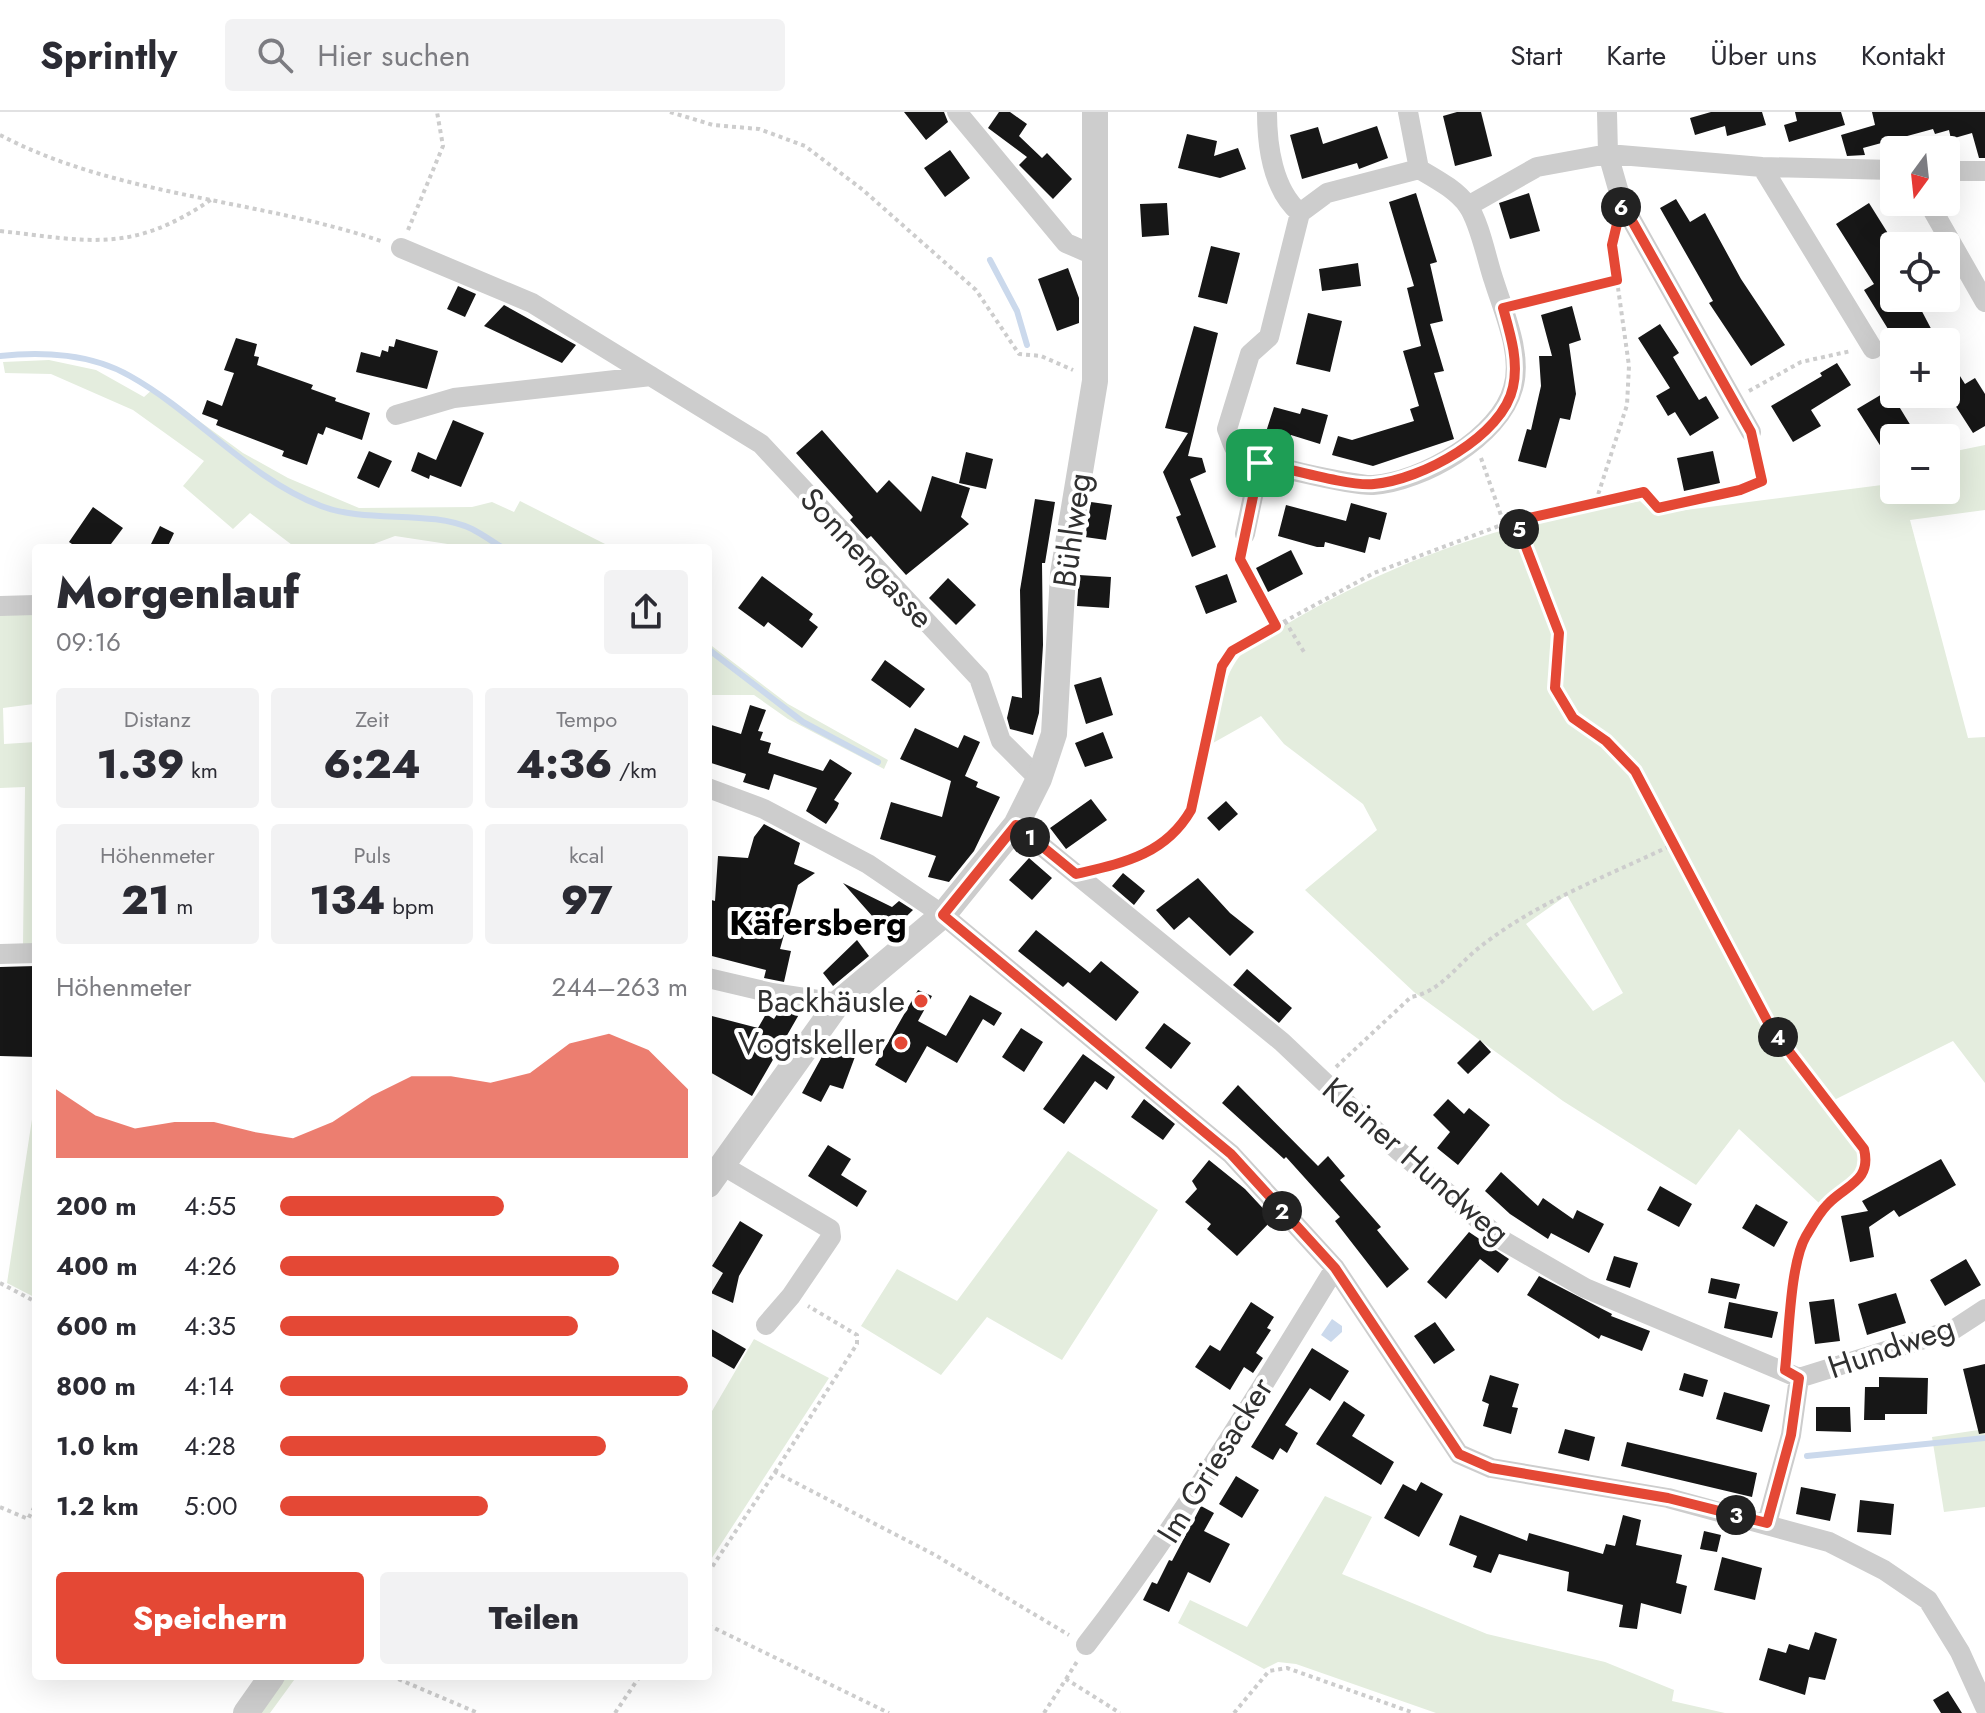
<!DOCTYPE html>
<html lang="de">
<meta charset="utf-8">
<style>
body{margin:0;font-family:Jost,sans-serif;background:#f2f2f3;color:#2b2b33;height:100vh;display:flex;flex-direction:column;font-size:30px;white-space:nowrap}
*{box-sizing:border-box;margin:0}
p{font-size:26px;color:#7c7c81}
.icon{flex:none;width:44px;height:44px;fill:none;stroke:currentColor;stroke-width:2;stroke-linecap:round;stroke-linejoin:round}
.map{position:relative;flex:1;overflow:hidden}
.drawer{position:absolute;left:32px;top:432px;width:680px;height:1136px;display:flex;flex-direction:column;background:#fff;border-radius:8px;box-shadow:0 8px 32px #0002}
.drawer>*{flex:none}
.needle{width:52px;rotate:195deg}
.controls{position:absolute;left:1880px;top:24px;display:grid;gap:16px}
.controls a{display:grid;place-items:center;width:80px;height:80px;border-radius:8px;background:#fff;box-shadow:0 8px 32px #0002;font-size:40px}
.pin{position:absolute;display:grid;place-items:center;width:68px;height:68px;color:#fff;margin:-34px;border-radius:16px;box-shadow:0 4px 12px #0006}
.km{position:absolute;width:40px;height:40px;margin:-20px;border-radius:50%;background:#222;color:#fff;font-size:22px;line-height:40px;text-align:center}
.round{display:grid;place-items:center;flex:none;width:84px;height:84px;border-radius:8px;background:#f2f2f3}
.head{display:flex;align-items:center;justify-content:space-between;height:136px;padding:0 24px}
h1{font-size:44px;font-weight:800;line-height:60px}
.stats{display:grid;grid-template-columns:repeat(3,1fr);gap:12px;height:136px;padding:8px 24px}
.stats div{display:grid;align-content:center;border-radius:8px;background:#f2f2f3;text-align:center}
.stats b{font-size:40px;font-weight:800}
.stats small{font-size:22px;font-weight:400}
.stats p{font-size:22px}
.chart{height:224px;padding:16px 24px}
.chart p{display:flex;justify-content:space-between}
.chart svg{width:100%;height:144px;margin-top:8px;fill:#e44835;opacity:.7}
.action{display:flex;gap:16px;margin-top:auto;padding:16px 24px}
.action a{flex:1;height:92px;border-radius:8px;background:#e44835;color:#fff;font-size:32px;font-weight:800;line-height:92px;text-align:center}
.action a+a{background:#f2f2f3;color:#2b2b33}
ul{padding:0 24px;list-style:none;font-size:26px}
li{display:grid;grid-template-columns:128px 96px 1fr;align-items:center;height:60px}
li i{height:20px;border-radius:10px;background:#e44835}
header{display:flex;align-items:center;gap:48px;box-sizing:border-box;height:112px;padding:0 40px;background:#fff;border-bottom:2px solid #e1e1e2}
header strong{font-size:38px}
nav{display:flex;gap:44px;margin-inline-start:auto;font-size:28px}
.search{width:560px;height:72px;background:#f2f2f3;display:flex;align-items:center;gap:20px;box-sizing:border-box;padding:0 28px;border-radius:8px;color:#7c7c81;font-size:30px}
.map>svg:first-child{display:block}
.green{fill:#e4edde;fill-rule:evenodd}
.water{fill:#cbd9ec}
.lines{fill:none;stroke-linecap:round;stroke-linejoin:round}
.stream{stroke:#cbd9ec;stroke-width:6}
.building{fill:#171717}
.path{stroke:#cdcdcd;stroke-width:4;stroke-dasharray:4 4;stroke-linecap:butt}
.service{stroke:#cdcdcd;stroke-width:10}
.minor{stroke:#cdcdcd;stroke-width:20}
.tertiary{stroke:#cdcdcd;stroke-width:26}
.route-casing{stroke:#fff;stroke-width:16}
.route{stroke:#e44835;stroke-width:10}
.poi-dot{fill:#e44835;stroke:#fff;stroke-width:3}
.labels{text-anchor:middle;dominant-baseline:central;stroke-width:8;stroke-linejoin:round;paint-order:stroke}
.street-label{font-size:32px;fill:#303030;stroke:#fff}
.poi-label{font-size:32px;fill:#303030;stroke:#fff;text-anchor:end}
.neighbourhood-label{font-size:34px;font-weight:bold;fill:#000;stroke:#fff}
</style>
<header>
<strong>Sprintly</strong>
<div class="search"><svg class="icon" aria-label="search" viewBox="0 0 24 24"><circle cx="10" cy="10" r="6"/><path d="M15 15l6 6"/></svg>Hier suchen</div>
<nav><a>Start</a><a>Karte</a><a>Über uns</a><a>Kontakt</a></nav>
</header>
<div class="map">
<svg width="1985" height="1601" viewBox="0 0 1985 1601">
<rect width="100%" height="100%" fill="#fff"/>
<!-- green -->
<path class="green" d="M49 248 96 258 144 285 154 276 243 341 288 366 359 396 472 395 492 390 514 400 520 389 613 436H474L395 424 363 436H296L250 401 233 417 183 374 204 349 133 298 51 262 5 261 3 250Z
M1985 333V398L1910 408 1968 626 1985 625V971L1953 929 1826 992 1861 1039 1864 1054 1847 1072 1819 1091 1739 1017 1696 1073 1563 989 1414 880 1305 778 1377 718 1363 692 1284 632 1261 604 1213 631C1219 598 1221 564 1244 539 1331 481 1429 436 1530 411 1566 401 1603 396 1640 389L1654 402 1882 373 1883 353 1894 351V378H1946V341ZM1567 783 1623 881 1593 899 1526 812Z
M0 499H36V565L32 566 34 592 3 596 4 632 36 630V835L23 834 25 675 0 676Z
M708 531 788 592 888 648 884 657 788 607 754 583H708Z
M36 981V1186L7 1171Z
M1068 1039 1158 1098 1062 1248 987 1205 941 1263 861 1214 897 1157 957 1189Z
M754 1227 829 1266 708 1452V1306Z
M1985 1317V1395L1944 1400 1932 1325Z
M1325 1384 1372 1405 1342 1462 1487 1522 1605 1550 1674 1578 1672 1589 1725 1601H1436L1296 1552 1278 1550 1264 1557 1178 1511 1190 1488 1247 1515Z
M287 1564H297L270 1601H260Z"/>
<!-- water -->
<path class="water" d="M1332 1207 1342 1214V1220L1331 1230 1321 1223Z"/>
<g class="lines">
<!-- stream -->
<path class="stream" d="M990 148 1017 199 1027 233
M0 244C43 239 92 242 130 264 198 302 248 366 321 394 368 412 429 397 472 417 482 422 493 430 503 436
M708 537 803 610 878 650
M1807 1344 1985 1326"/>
</g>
<!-- building -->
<path class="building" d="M904 0H944L948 10 926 28Z
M999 0H1010L1027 12 1019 24 1042 46 1047 41 1072 67 1053 87 1019 53 1027 45 988 16Z
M1457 0H1481L1492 44 1455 54 1443 4Z
M1711 0H1762L1766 13 1727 24 1725 14 1695 23 1690 6Z
M1795 0H1841L1845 13 1789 30 1784 13 1797 9Z
M1872 0H1985V46H1979L1972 21 1951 27 1949 18 1935 22 1933 17 1863 36 1865 43 1847 44 1841 23 1875 13Z
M1377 14 1388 46 1359 57 1357 51 1302 67 1290 23 1318 15 1323 32Z
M1187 22 1217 29 1214 44 1238 36 1246 57 1220 66 1178 56Z
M950 38 970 66 945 85 924 56Z
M1416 81 1437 150 1430 152 1443 209 1430 212 1444 259 1434 261 1454 327 1373 354 1332 343 1338 324 1352 328 1414 309 1410 297 1419 294 1403 239 1421 234 1407 176 1414 174 1389 90Z
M1529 81 1540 119 1510 127 1499 91Z
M1676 87 1690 110 1705 101 1741 167 1785 233 1751 254 1709 191 1713 189 1660 96Z
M1167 91 1169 123 1142 125 1140 92Z
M1869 91 1894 131V186H1915L1938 230H1896L1864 178 1874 172 1836 112Z
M1211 134 1240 141 1227 192 1198 185Z
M1358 151 1361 174 1322 179 1319 157Z
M1068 156 1079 186V211L1057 219 1038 167Z
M458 174 476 182 465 205 447 197Z
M504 193 576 233 562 251 484 214Z
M1572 194 1581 228 1569 232 1576 282 1570 308 1560 306 1546 356 1518 349 1527 317 1531 318 1541 274 1539 244H1552L1541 203Z
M1308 201 1342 209 1330 260 1296 252Z
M1660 212 1679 241 1673 245 1699 288 1706 284 1719 306 1690 324 1675 300 1668 304 1656 284 1670 276 1638 226Z
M1194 214 1218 221 1188 344 1202 346 1206 360 1190 367 1216 435 1192 445 1176 405 1181 403 1163 360 1188 321 1165 316Z
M236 226 257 232 254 244 259 245 257 253 313 273 311 277 336 286 335 289 370 301 362 328 326 315 323 323 318 321 307 353 282 344 284 339 216 313 218 308 202 302 207 288 222 294 234 261 224 258Z
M396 227 438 239 427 277 356 260 361 240 380 245 382 238 388 240 389 234 394 235Z
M1946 242 1965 272 1975 266 1985 282V314L1973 321 1946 279Z
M1837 251 1851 273 1811 298 1821 314 1793 330 1771 294 1822 264 1820 261Z
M1889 278 1914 319 1903 326H1894V331L1883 338 1857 297Z
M1274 295 1300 302 1302 296 1328 303 1320 332 1291 323 1289 330 1265 323Z
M453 308 484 321 461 375 430 363 429 367 411 359 418 340 436 348Z
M822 318 877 381 889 368 921 400 932 364 970 376 961 405 969 412 906 463 871 424 867 427 850 408 853 405 796 341Z
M369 339 392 349 379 376 357 366Z
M1713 339 1720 371 1684 379 1677 346Z
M966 340 993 347 986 377 959 371Z
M1035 387 1055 390 1045 451H1042L1043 533 1039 601 1033 623 1010 617 1007 606 1012 584 1022 586 1020 478Z
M1091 390 1112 393 1106 428 1085 425Z
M1351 391 1387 401 1380 428 1369 425 1365 441 1325 430 1324 435H1317L1278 424 1286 393 1346 409Z
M93 395 123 416 108 436H78L69 430Z
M160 414 174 421 167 436H149Z
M1291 438 1303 462 1268 480 1256 456Z
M1227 462 1237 490 1206 502 1195 474Z
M1079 463 1111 465 1109 496 1077 494Z
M762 464 813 502 809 508 818 515 802 536 768 510 764 515 738 496Z
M948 466 976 493 956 513 929 486Z
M885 548 925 577 910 596 871 568Z
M1101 565 1113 603 1086 612 1074 573Z
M750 593 766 598 758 619 763 620 760 628 771 631 768 641 823 659 830 647 852 661 834 688 839 691 837 696 826 712 806 699 817 676 774 662 769 678 743 670 746 662 708 650V612L741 622Z
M915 616 958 636 964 623 980 630 965 664 978 670 976 675 1000 685 974 739 949 770 928 765 936 744 880 727 891 690 942 705 951 669 900 647Z
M1103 620 1113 646 1085 655 1075 631Z
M1091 687 1107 708 1066 737 1050 716Z
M1226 689 1238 702 1219 719 1207 706Z
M764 712 800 731 794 752 815 761 798 773 780 837 791 839 784 870 764 866 766 858 708 843V787L715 789 718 744 748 746 754 725Z
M1029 746 1052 766 1032 788 1009 768Z
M1123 761 1145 779 1134 793 1112 774Z
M1198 766 1230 801 1254 820 1230 844 1189 805 1174 818 1156 798Z
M843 771 892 795 899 789 913 798 888 822Z
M1036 818 1090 861 1101 849 1139 880 1116 909 1068 870 1063 875 1018 839Z
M857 828 869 844 833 874 823 861Z
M36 854V945L0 944V855Z
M1247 857 1292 896 1279 911 1233 873Z
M918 878 932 884 918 909 946 924 970 883 1002 901 994 914 983 907 957 951 927 934 906 971 875 953Z
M781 896 801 899 752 984 708 959V903L758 916 766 902 774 907Z
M1164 911 1191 931 1171 957 1145 936Z
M1021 916 1043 930 1024 960 1002 945Z
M1480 928 1491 940 1468 962 1457 951Z
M830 930 856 942 843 977 830 973 821 990 802 981Z
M1083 942 1115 965 1107 978 1095 969 1064 1012 1043 997Z
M1238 973 1318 1054 1328 1044 1345 1064 1340 1068 1381 1115 1377 1118 1409 1157 1387 1176 1335 1109 1340 1105 1286 1045 1284 1047 1222 991Z
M1144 987 1175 1012 1163 1028 1131 1005Z
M1448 987 1464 1002 1469 996 1490 1013 1458 1053 1437 1036 1450 1020 1433 1003Z
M828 1033 851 1047 841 1063 867 1079 857 1095 808 1064Z
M1941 1047 1956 1073 1899 1105 1894 1098 1869 1115 1874 1145 1850 1150 1841 1104 1868 1099 1862 1089Z
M1209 1048 1245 1077 1273 1107 1237 1144 1207 1117 1211 1112 1185 1090 1197 1077 1192 1069Z
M1501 1060 1538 1094 1543 1086 1573 1107 1577 1098 1604 1112 1589 1141 1551 1121 1548 1127 1510 1102 1485 1079Z
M1660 1074 1692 1092 1679 1115 1647 1098Z
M1756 1092 1788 1110 1774 1135 1742 1116Z
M740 1109 763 1123 739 1164 733 1191 711 1181 723 1161 712 1154Z
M1469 1120 1509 1147 1498 1161 1480 1147 1446 1187 1427 1170Z
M1614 1144 1638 1151 1630 1176 1606 1168Z
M1966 1147 1981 1173 1945 1194 1930 1168Z
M1539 1164 1612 1202 1611 1204 1650 1219 1642 1239 1601 1223 1599 1227 1527 1183Z
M1711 1166 1740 1172 1736 1187 1708 1181Z
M1896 1181 1906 1211 1867 1223 1858 1192Z
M1834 1187 1840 1229 1815 1232 1809 1190Z
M1251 1190 1274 1205 1267 1216 1271 1218 1256 1241 1263 1246 1253 1261 1244 1255 1230 1278 1195 1255 1210 1233 1220 1239Z
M1729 1190 1778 1200 1772 1226 1724 1216Z
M1435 1210 1455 1238 1434 1252 1414 1224Z
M708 1215 746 1237 734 1257 708 1242Z
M1312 1236 1349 1259 1330 1289 1310 1276 1285 1313 1298 1321 1287 1341 1280 1336 1273 1348 1251 1335Z
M1985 1252V1321L1979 1322 1963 1257Z
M1684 1261 1708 1268 1703 1285 1679 1278Z
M1490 1263 1519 1272 1512 1295 1518 1296 1511 1322 1483 1314 1489 1292 1482 1289Z
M1879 1265 1928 1266 1927 1302H1885V1308H1864L1865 1275H1879Z
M1724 1280 1770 1293 1762 1320 1716 1307Z
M1344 1289 1365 1303 1352 1324 1394 1350 1381 1373 1316 1332Z
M1816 1295H1850L1851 1320 1816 1319Z
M1565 1317 1595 1325 1589 1349 1558 1341Z
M1627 1330 1757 1361 1752 1385 1621 1354Z
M1236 1364 1259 1378 1242 1406 1219 1392Z
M1421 1370 1443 1382 1419 1425 1384 1406 1403 1372 1416 1379Z
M1801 1375 1836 1382 1830 1409 1796 1402Z
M1860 1388 1894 1392 1891 1423 1857 1420Z
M1201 1394 1214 1401 1204 1419 1230 1432 1210 1471 1188 1460 1169 1500 1143 1488 1152 1470 1157 1472 1169 1448 1172 1449Z
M1460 1403 1527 1429 1529 1421 1603 1442 1606 1432 1615 1434 1623 1403 1641 1408 1636 1433 1682 1443 1676 1471 1687 1474 1681 1502 1641 1491 1637 1517 1619 1515 1623 1493 1567 1479 1569 1460 1499 1442 1491 1461 1473 1455 1477 1444 1449 1433Z
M1704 1419 1721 1423 1717 1440 1700 1437Z
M1722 1445 1762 1456 1755 1488 1714 1478Z
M1815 1520 1837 1527 1825 1568 1809 1565 1805 1583 1759 1568 1768 1536 1786 1541 1789 1532 1809 1538Z
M1948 1579 1962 1601H1941L1933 1588Z"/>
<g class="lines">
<!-- path -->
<path class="path" d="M670 0 713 13 759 17 805 34 863 78 976 178 1019 242 1041 244 1073 258
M0 23C118 85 259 87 384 130
M408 118 443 34 437 0
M0 119C90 129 132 142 212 87
M1523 192 1617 168
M1749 279 1801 250 1851 239
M1481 346 1504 412
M1592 392 1644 380 1658 396 1740 378 1762 369 1755 337
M1516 409 1559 521 1555 576 1573 606 1606 629 1635 659 1771 916 1857 1025
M1242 440 1240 447 1276 514
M1285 509 1304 540 1307 538
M1211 604 1222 554 1232 539 1276 514 1374 461 1504 412 1591 392 1597 386 1627 293 1629 254 1612 133 1616 117
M1336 955 1411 885C1439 880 1454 857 1475 839 1533 791 1606 765 1674 732
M0 1171 36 1190
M775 1360 857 1232V1223L808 1194
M0 1395 28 1407 36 1392
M708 1461 775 1360 935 1443 1069 1523
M708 1513 889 1601
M391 1564 478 1601
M1066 1567 1078 1548
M615 1601 640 1564
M1044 1601 1066 1567 1120 1601
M1234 1601 1269 1559 1287 1556 1414 1601"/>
<!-- service -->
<path class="service" d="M1076 762C1188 736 1186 723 1209 617
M1785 1258C1789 1224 1790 1151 1806 1124 1812 1114 1819 1101 1827 1093 1845 1073 1872 1071 1864 1037"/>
<!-- minor -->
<path class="minor" d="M957 0 1066 131 1096 144
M1267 0C1267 34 1273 78 1300 101
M1408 0 1419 57
M1607 0 1608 42 1622 91 1751 320
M1762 55 1873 237
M1419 57C1436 67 1457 78 1468 94 1480 111 1487 149 1494 169 1504 201 1523 243 1513 276 1500 325 1422 370 1373 373 1356 374 1248 351 1237 340 1233 335 1230 324 1227 317L1250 242 1269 225 1300 101 1327 81Z
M1946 59H1985
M1928 90 1985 190
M1468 94 1537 55 1608 42 1762 55 1894 58
M401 136 532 191 761 332 979 566 1001 629 1039 667
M396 303 454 286 651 264
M1245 422 1260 351
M0 494 36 493
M708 676 764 697 868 752 943 803 1231 1042 1335 1156 1459 1342 1491 1356 1668 1386 1829 1430 1884 1458 1928 1488 1960 1540 1985 1595
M1016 713 1282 930 1378 1021 1502 1128 1585 1176 1799 1266
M0 842 36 841
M708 866 772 881 838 891
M722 1053 830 1117 831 1125 791 1184 766 1213
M1767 1411 1791 1323 1799 1266 1953 1218 1985 1197
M1086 1533C1179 1413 1256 1285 1335 1156"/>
<!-- tertiary -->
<path class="tertiary" d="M708 1073 838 891 943 803 1016 713 1039 667 1054 622 1063 462 1095 269V0
M246 1601 272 1564"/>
</g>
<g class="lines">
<defs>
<path id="route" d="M1622 91 1751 320 1762 369 1740 378 1658 396 1644 380 1516 409 1559 521 1555 576 1573 606 1606 629 1635 659 1771 916 1864 1037C1872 1070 1845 1073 1827 1093 1819 1101 1812 1114 1806 1124 1790 1151 1789 1224 1785 1258L1799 1266 1791 1323 1767 1411 1668 1386 1491 1356 1459 1342 1335 1156 1231 1042 943 803 1016 713 1076 762C1123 751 1165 743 1191 698L1222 554 1232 539 1276 514 1240 447 1260 351C1286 356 1352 375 1374 372 1421 368 1503 324 1513 275 1519 249 1510 221 1503 196L1617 168 1612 133Z"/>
</defs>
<!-- route casing -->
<use href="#route" class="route-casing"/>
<!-- route -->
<use href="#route" class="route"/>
</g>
<!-- markers -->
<g class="poi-dot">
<circle cx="921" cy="889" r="8"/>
<circle cx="901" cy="931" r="8"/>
</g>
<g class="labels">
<!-- street labels -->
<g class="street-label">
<text transform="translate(1072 418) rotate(-82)">Bühlweg</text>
<text transform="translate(867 446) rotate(47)">Sonnengasse</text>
<text transform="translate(1416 1049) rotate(41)">Kleiner Hundweg</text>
<text transform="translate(1891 1235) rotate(-19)">Hundweg</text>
<text transform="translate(1215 1348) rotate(-58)">Im Griesacker</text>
</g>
<!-- poi labels -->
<g class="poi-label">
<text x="905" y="889">Backhäusle</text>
<text x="885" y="931">Vogtskeller</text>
</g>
<!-- neighbourhood labels -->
<g class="neighbourhood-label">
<text x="818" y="811">Käfersberg</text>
</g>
</g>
</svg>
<div class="controls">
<a><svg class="needle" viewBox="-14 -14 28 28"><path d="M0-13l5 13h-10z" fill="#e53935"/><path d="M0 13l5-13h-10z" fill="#7c7c81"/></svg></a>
<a><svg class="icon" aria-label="locate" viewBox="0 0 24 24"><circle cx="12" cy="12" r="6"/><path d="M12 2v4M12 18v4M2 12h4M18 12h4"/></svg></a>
<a>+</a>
<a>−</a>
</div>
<div class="pin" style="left:1260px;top:351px;background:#1e9e55"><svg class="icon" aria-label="arrive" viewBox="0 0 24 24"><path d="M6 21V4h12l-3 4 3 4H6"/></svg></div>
<b class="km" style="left:1030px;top:725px">1</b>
<b class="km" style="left:1282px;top:1099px">2</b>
<b class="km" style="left:1736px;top:1403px">3</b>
<b class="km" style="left:1778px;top:925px">4</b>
<b class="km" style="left:1519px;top:417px">5</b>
<b class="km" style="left:1621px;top:95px">6</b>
<section class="drawer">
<div class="head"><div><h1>Morgenlauf</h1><p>09:16</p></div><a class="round"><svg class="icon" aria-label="share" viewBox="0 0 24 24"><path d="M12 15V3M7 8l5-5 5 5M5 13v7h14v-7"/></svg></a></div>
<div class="stats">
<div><p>Distanz</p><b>1.39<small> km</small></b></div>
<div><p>Zeit</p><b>6:24</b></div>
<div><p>Tempo</p><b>4:36<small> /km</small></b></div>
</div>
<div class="stats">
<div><p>Höhenmeter</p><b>21<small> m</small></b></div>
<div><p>Puls</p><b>134<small> bpm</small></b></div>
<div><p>kcal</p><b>97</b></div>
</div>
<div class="chart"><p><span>Höhenmeter</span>244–263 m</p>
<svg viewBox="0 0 160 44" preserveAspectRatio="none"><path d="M0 44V23L10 31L20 35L30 33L40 33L50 36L60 38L70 33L80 25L90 19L100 19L110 21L120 18L130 9L140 6L150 11L160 23V44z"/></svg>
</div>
<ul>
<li><b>200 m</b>4:55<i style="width:55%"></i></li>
<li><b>400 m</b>4:26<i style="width:83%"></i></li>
<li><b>600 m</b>4:35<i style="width:73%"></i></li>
<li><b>800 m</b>4:14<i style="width:100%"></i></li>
<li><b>1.0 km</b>4:28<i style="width:80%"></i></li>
<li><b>1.2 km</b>5:00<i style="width:51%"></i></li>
</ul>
<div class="action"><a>Speichern</a><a>Teilen</a></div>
</section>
</div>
